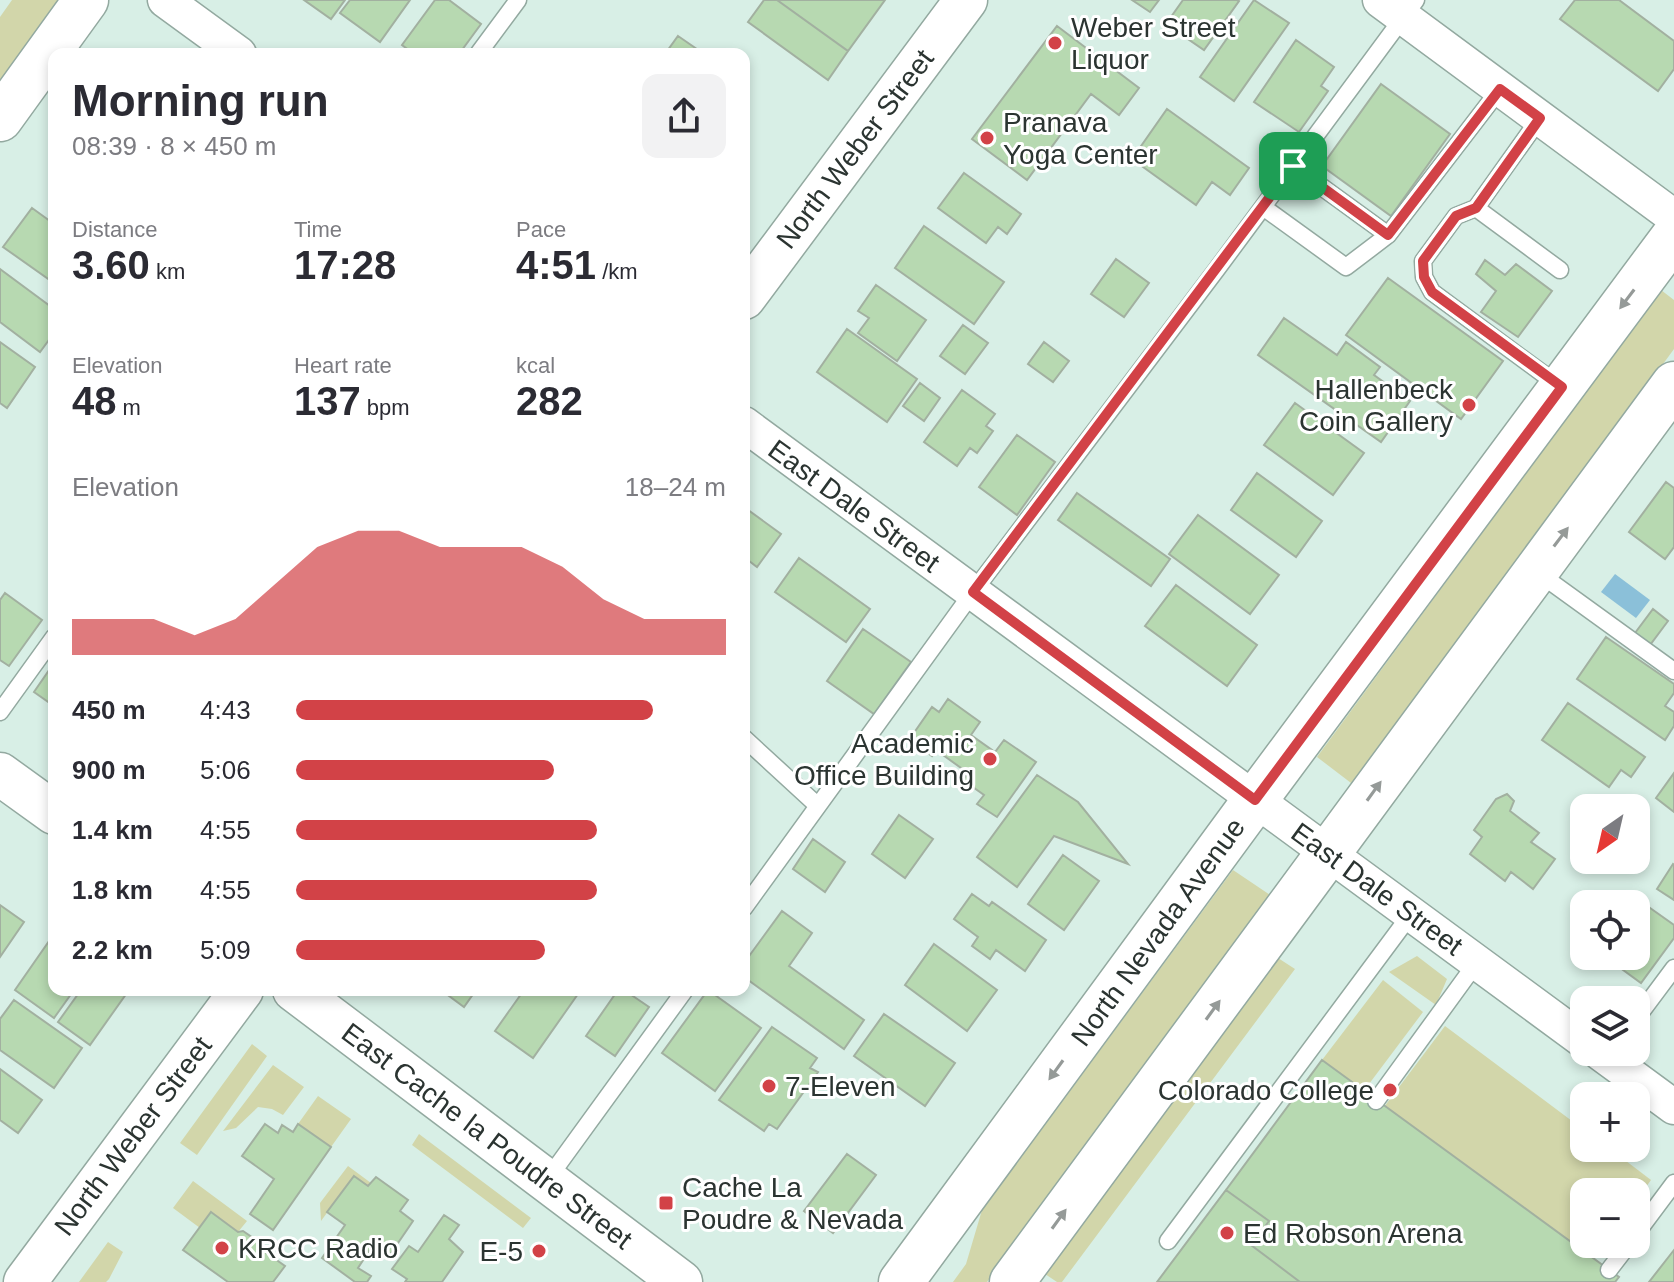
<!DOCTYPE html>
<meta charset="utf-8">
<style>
body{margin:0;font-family:Arial,sans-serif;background:#f2f2f3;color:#2b2b33;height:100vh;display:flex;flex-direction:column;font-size:30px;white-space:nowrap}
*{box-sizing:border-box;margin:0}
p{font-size:26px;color:#7c7c81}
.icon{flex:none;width:44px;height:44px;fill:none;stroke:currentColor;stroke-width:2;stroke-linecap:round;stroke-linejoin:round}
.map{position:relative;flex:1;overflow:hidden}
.details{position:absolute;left:48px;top:48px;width:702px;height:948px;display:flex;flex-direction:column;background:#fff;border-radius:16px;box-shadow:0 4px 12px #0003}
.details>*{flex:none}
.needle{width:52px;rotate:214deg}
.tools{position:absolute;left:1570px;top:794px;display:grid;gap:16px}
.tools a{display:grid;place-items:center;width:80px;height:80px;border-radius:16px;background:#fff;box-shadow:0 4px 12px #0003;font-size:40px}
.pin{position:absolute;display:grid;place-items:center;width:68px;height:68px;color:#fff;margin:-34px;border-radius:16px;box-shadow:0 4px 12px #0006}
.round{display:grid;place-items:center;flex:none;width:84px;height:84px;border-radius:16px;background:#f2f2f3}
.overview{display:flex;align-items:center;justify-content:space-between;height:136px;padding:0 24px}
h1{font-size:44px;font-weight:600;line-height:60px}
.figures{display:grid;grid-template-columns:repeat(3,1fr);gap:12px;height:136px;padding:8px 24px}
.figures div{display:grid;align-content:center}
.figures b{font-size:40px;font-weight:600}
.figures small{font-size:22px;font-weight:400}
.figures p{font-size:22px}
.chart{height:224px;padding:16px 24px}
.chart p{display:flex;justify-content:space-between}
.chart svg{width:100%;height:144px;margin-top:8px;fill:#d24247;opacity:.7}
ul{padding:0 24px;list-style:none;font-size:26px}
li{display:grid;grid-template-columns:128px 96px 1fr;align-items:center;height:60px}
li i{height:20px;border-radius:10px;background:#d24247}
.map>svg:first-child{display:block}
.green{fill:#d2d6aa}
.water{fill:#8bc0d9}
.building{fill:#b7d9b1;stroke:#a2b0a0;stroke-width:2}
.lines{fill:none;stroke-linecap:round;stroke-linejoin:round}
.service-casing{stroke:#93a9a0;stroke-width:19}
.minor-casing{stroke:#93a9a0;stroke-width:37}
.tertiary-casing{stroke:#93a9a0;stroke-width:45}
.secondary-casing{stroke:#93a9a0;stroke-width:47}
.primary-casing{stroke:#93a9a0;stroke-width:47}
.service{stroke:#fff;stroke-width:16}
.minor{stroke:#fff;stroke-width:34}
.tertiary{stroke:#fff;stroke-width:42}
.secondary{stroke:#fff;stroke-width:44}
.primary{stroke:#fff;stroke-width:44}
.oneway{fill:#959a98}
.route-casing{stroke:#fff;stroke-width:16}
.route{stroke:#d24247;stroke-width:10}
.poi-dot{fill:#d24247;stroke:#fff;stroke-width:3}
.labels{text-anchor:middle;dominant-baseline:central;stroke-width:6;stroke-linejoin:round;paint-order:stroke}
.poi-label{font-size:28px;fill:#2b3431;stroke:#fff;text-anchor:start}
.street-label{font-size:28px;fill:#2b3431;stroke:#fff}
</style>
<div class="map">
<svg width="1674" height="1282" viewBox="0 0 1674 1282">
<rect width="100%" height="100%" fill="#d8efe6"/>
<!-- green -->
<path class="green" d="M12 0H70L0 95V17Z
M1661 290 1674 300V349L1355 786 1317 757Z
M1233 870 1273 897 987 1282H953L966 1264 982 1210Z
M1417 956 1447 979 1436 1005 1389 972Z
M1278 958 1295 969 1062 1282H1057L1045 1274Z
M1383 980 1423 1012 1363 1092 1322 1060Z
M1445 1026 1584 1130V1148H1609L1651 1180 1636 1201V1192H1584V1244H1604L1593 1258 1384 1107Z
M252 1044 267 1056 197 1155 180 1143Z
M273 1065 304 1087 283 1115 272 1109 258 1107 236 1128 223 1131Z
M318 1096 351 1119 331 1147 298 1124Z
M419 1134 531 1218 523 1228 412 1145Z
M348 1166 371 1183 368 1186 354 1176 321 1221 320 1203Z
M193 1181 247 1221 238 1232 211 1212 200 1228 173 1208Z
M108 1242 123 1252 109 1279 106 1282H79Z"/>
<!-- water -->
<path class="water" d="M1615 574 1650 600 1636 618 1601 592Z"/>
<!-- building -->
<path class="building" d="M304 0H345L331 19Z
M350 0H410L380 42 340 13Z
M435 0H449L481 24 459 54H414L402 45Z
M764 0H777L848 51 828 80 748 22Z
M777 0H885L848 51Z
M1132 0H1159L1150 12Z
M1183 0H1237L1239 1 1204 50 1166 24Z
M1254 0 1289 23 1234 101 1200 77Z
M1575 0H1619L1674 41V69L1658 91 1560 19Z
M1057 26 1139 88 1119 115 1091 94 1027 180 972 139Z
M678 36 704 54H665Z
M1296 40 1334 67 1321 86 1328 91 1299 132 1254 102Z
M1381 84 1450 134 1391 216 1322 166Z
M1167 109 1249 168 1230 195 1212 182 1196 205 1132 159Z
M964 173 1021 214 1007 234 998 227 986 243 938 208Z
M32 208 54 224V283L3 247Z
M924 226 1004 282 974 324 895 268Z
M1116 259 1149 283 1124 317 1091 294Z
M1485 260 1505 275 1516 264 1552 291 1518 337 1481 312 1496 291 1476 274Z
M0 269 54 309V333L40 352 0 322Z
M1388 278 1503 361 1461 419 1346 335Z
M876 285 926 320 897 361 858 333 869 318 858 311Z
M1284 318 1337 355 1346 342 1380 367 1374 375 1410 401 1381 442 1258 355Z
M963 325 988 343 965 374 940 356Z
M847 329 917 379 887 422 817 372Z
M0 342 35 367 7 408 0 403Z
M1044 342 1069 361 1053 382 1028 364Z
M920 383 940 398 924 421 903 406Z
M962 390 995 414 986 426 993 431 977 453 970 448 957 466 924 442Z
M1295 403 1364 453 1333 495 1264 445Z
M1017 435 1055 462 1017 515 979 487Z
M1257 473 1322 521 1296 557 1231 510Z
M1666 482 1674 488V547L1665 559 1629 532Z
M1077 493 1170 559 1151 586 1058 520Z
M744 507 781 534 757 567 744 557Z
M1198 515 1279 575 1250 614 1169 554Z
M799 558 870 609 846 642 775 592Z
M1176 585 1257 645 1227 686 1145 626Z
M5 593 42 620 9 666 0 660V600Z
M1653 609 1668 621 1650 645 1635 633Z
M863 629 911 662 874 714 827 681Z
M1606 637 1674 684V693L1665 706 1674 712V726L1665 740 1577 679Z
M54 663V706L34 692Z
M948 699 980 722 971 735 995 752 1004 740 1036 762 997 817 977 804 984 795 963 780 968 773 936 750 932 756 909 740 932 707 939 712Z
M1568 703 1645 757 1631 777 1621 770 1609 787 1542 740Z
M1674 773V812L1656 798Z
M1037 775 1078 802 1128 864 1054 836 1017 887 977 857Z
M1507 794 1514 801 1510 811 1539 833 1531 842 1555 859 1533 889 1511 872 1505 881 1470 854 1482 837 1474 830 1496 799Z
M899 815 933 839 905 878 872 854Z
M813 839 845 862 825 892 793 869Z
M1063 855 1099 881 1064 930 1028 904Z
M1673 864 1674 865V900L1657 889Z
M972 894 989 906 992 902 1046 940 1025 971 996 950 990 959 972 946 978 937 954 919Z
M1636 898 1674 925V938L1641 983 1604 956H1636V904H1632Z
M0 905 24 922 0 957Z
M782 911 812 933 789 966 864 1020 844 1049 744 977V963Z
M54 934V990H74L54 1018 15 990Z
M934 944 997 990 967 1031 905 985Z
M81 990H129L90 1045 58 1022Z
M441 990H476L464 1007Z
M524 990H573L578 994 533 1058 495 1031Z
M618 990H624L649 1007 615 1056 586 1036Z
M708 990 761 1028 715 1091 662 1053Z
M14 1000 82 1048 54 1088 0 1050V1019Z
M884 1014 955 1063 925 1106 854 1056Z
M772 1027 817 1058 810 1068 818 1072 777 1129 769 1124 764 1131 719 1100Z
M1322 1060 1619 1277 1615 1282H1300L1251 1245 1269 1221 1226 1190Z
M0 1069 42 1100 18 1133 0 1120Z
M265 1124 278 1133 282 1125 293 1132 298 1124 331 1147 273 1230 250 1214 274 1179 242 1156Z
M847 1154 876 1175 833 1233 804 1211Z
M354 1176 368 1186 376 1177 408 1200 400 1211 413 1221 387 1259 371 1248 358 1268 371 1276 367 1282H355L322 1258 345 1225 327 1212Z
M1226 1190 1269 1221 1251 1245 1300 1282H1157Z
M211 1212 238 1232 243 1231 256 1240 258 1247 285 1266 273 1282H228L183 1250Z
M444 1215 459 1225 449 1239 463 1252 442 1282H405L407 1279 392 1269 409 1246 418 1252Z
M1674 1250V1282H1649Z"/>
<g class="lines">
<defs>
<path id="service" d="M478 54 518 0
M1540 118 1476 208 1560 270
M1293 166 1388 235
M1263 207 1346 267 1388 235 1500 89
M1476 208 1456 216 1423 261 1424 277 1432 292 1561 387
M1537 572 1674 671
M0 712 54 637
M744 738 818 806
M744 908 973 592 1217 269 1416 0
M1636 1019 1674 968
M1376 1101 1477 962
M547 1180 685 990
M1636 1234 1674 1183
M1168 1241 1411 914
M1609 1270 1629 1244"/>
<path id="minor" d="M165 0 239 54
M1380 0 1674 217
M744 424 1584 1041
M1599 1052 1674 1107"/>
<path id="tertiary" d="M744 298 966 0
M0 774 54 813
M294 990 681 1282
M25 1282 242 990"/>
<path id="secondary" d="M0 119 86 0"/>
<path id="primary" d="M901 1282 1255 800 1674 236
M1012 1282 1674 384"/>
</defs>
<!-- service casing -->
<use href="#service" class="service-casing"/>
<!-- minor casing -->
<use href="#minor" class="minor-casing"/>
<!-- tertiary casing -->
<use href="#tertiary" class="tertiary-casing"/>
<!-- secondary casing -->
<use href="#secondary" class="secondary-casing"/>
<!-- primary casing -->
<use href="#primary" class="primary-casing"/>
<!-- service -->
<use href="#service" class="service"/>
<!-- minor -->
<use href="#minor" class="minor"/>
<!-- tertiary -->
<use href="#tertiary" class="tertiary"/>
<!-- secondary -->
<use href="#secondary" class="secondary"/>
<!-- primary -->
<use href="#primary" class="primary"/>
</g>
<!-- one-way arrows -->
<defs><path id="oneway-solid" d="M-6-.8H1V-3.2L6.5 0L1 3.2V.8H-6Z" transform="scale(2)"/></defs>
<g class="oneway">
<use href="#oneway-solid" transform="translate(1627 299) rotate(127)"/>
<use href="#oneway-solid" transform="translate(1561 537) rotate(-53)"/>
<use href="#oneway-solid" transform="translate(1374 791) rotate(-54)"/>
<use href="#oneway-solid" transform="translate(1213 1010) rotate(-54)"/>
<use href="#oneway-solid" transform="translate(1056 1070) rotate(126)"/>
<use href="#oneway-solid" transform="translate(1059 1219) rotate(-54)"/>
</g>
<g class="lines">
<defs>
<path id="route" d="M1500 89 1540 118 1476 208 1456 216 1423 261 1424 277 1432 292 1562 387 1255 800 973 592 1293 166 1388 235Z"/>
</defs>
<!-- route casing -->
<use href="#route" class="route-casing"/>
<!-- route -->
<use href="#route" class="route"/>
</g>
<!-- markers -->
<g class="poi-dot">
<circle cx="1055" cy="43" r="8"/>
<circle cx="987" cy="138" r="8"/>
<circle cx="1469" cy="405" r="8"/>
<circle cx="990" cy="759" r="8"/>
<circle cx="769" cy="1086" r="8"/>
<circle cx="1390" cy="1090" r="8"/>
<rect x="658" y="1195" width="16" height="16" rx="4"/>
<circle cx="1227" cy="1233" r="8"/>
<circle cx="222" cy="1248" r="8"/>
<circle cx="539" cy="1251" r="8"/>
</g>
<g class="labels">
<!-- poi labels -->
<g class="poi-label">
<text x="1071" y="27">Weber Street<tspan x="1071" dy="32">Liquor</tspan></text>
<text x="1003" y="122">Pranava<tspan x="1003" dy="32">Yoga Center</tspan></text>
<text x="1453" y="389" text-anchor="end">Hallenbeck<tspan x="1453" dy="32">Coin Gallery</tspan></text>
<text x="974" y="743" text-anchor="end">Academic<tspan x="974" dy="32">Office Building</tspan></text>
<text x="785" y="1086">7-Eleven</text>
<text x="1374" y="1090" text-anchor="end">Colorado College</text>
<text x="682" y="1187">Cache La<tspan x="682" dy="32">Poudre &amp; Nevada</tspan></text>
<text x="1243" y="1233">Ed Robson Arena</text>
<text x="238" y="1248">KRCC Radio</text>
<text x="523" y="1251" text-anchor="end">E-5</text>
</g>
<!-- street labels -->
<g class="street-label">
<text transform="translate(855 149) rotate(-53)">North Weber Street</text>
<text transform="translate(854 506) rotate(36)">East Dale Street</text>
<text transform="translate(1377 889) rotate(36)">East Dale Street</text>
<text transform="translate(1158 932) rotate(-54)">North Nevada Avenue</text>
<text transform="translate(133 1136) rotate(-53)">North Weber Street</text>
<text transform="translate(487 1136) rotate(37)">East Cache la Poudre Street</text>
</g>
</g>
</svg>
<div class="tools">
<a><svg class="needle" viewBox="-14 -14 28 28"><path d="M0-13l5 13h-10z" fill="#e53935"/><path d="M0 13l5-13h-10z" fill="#7c7c81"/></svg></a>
<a><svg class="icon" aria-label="locate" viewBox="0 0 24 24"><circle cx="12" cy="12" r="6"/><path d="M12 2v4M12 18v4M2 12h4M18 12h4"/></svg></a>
<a><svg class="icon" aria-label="layers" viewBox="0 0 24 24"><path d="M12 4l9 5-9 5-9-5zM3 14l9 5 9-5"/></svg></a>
<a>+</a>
<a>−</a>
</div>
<div class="pin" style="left:1293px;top:166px;background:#1e9e55"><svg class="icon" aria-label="arrive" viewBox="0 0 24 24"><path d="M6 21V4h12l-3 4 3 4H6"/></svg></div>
<section class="details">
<div class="overview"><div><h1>Morning run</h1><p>08:39 · 8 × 450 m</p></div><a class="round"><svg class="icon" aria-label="share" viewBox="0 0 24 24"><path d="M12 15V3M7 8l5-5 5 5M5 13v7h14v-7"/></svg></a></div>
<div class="figures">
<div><p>Distance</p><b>3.60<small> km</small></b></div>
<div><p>Time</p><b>17:28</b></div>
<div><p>Pace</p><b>4:51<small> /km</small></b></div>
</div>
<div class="figures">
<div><p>Elevation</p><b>48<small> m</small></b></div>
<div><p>Heart rate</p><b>137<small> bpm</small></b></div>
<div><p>kcal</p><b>282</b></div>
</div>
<div class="chart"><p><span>Elevation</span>18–24 m</p>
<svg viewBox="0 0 160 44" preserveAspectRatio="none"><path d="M0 44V33L10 33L20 33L30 38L40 33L50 22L60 11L70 6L80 6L90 11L100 11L110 11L120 17L130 27L140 33L150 33L160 33V44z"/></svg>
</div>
<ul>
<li><b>450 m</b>4:43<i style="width:83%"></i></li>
<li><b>900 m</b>5:06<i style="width:60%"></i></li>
<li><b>1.4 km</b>4:55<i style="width:70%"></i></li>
<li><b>1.8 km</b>4:55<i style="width:70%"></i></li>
<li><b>2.2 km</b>5:09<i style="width:58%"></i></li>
</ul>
</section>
</div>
